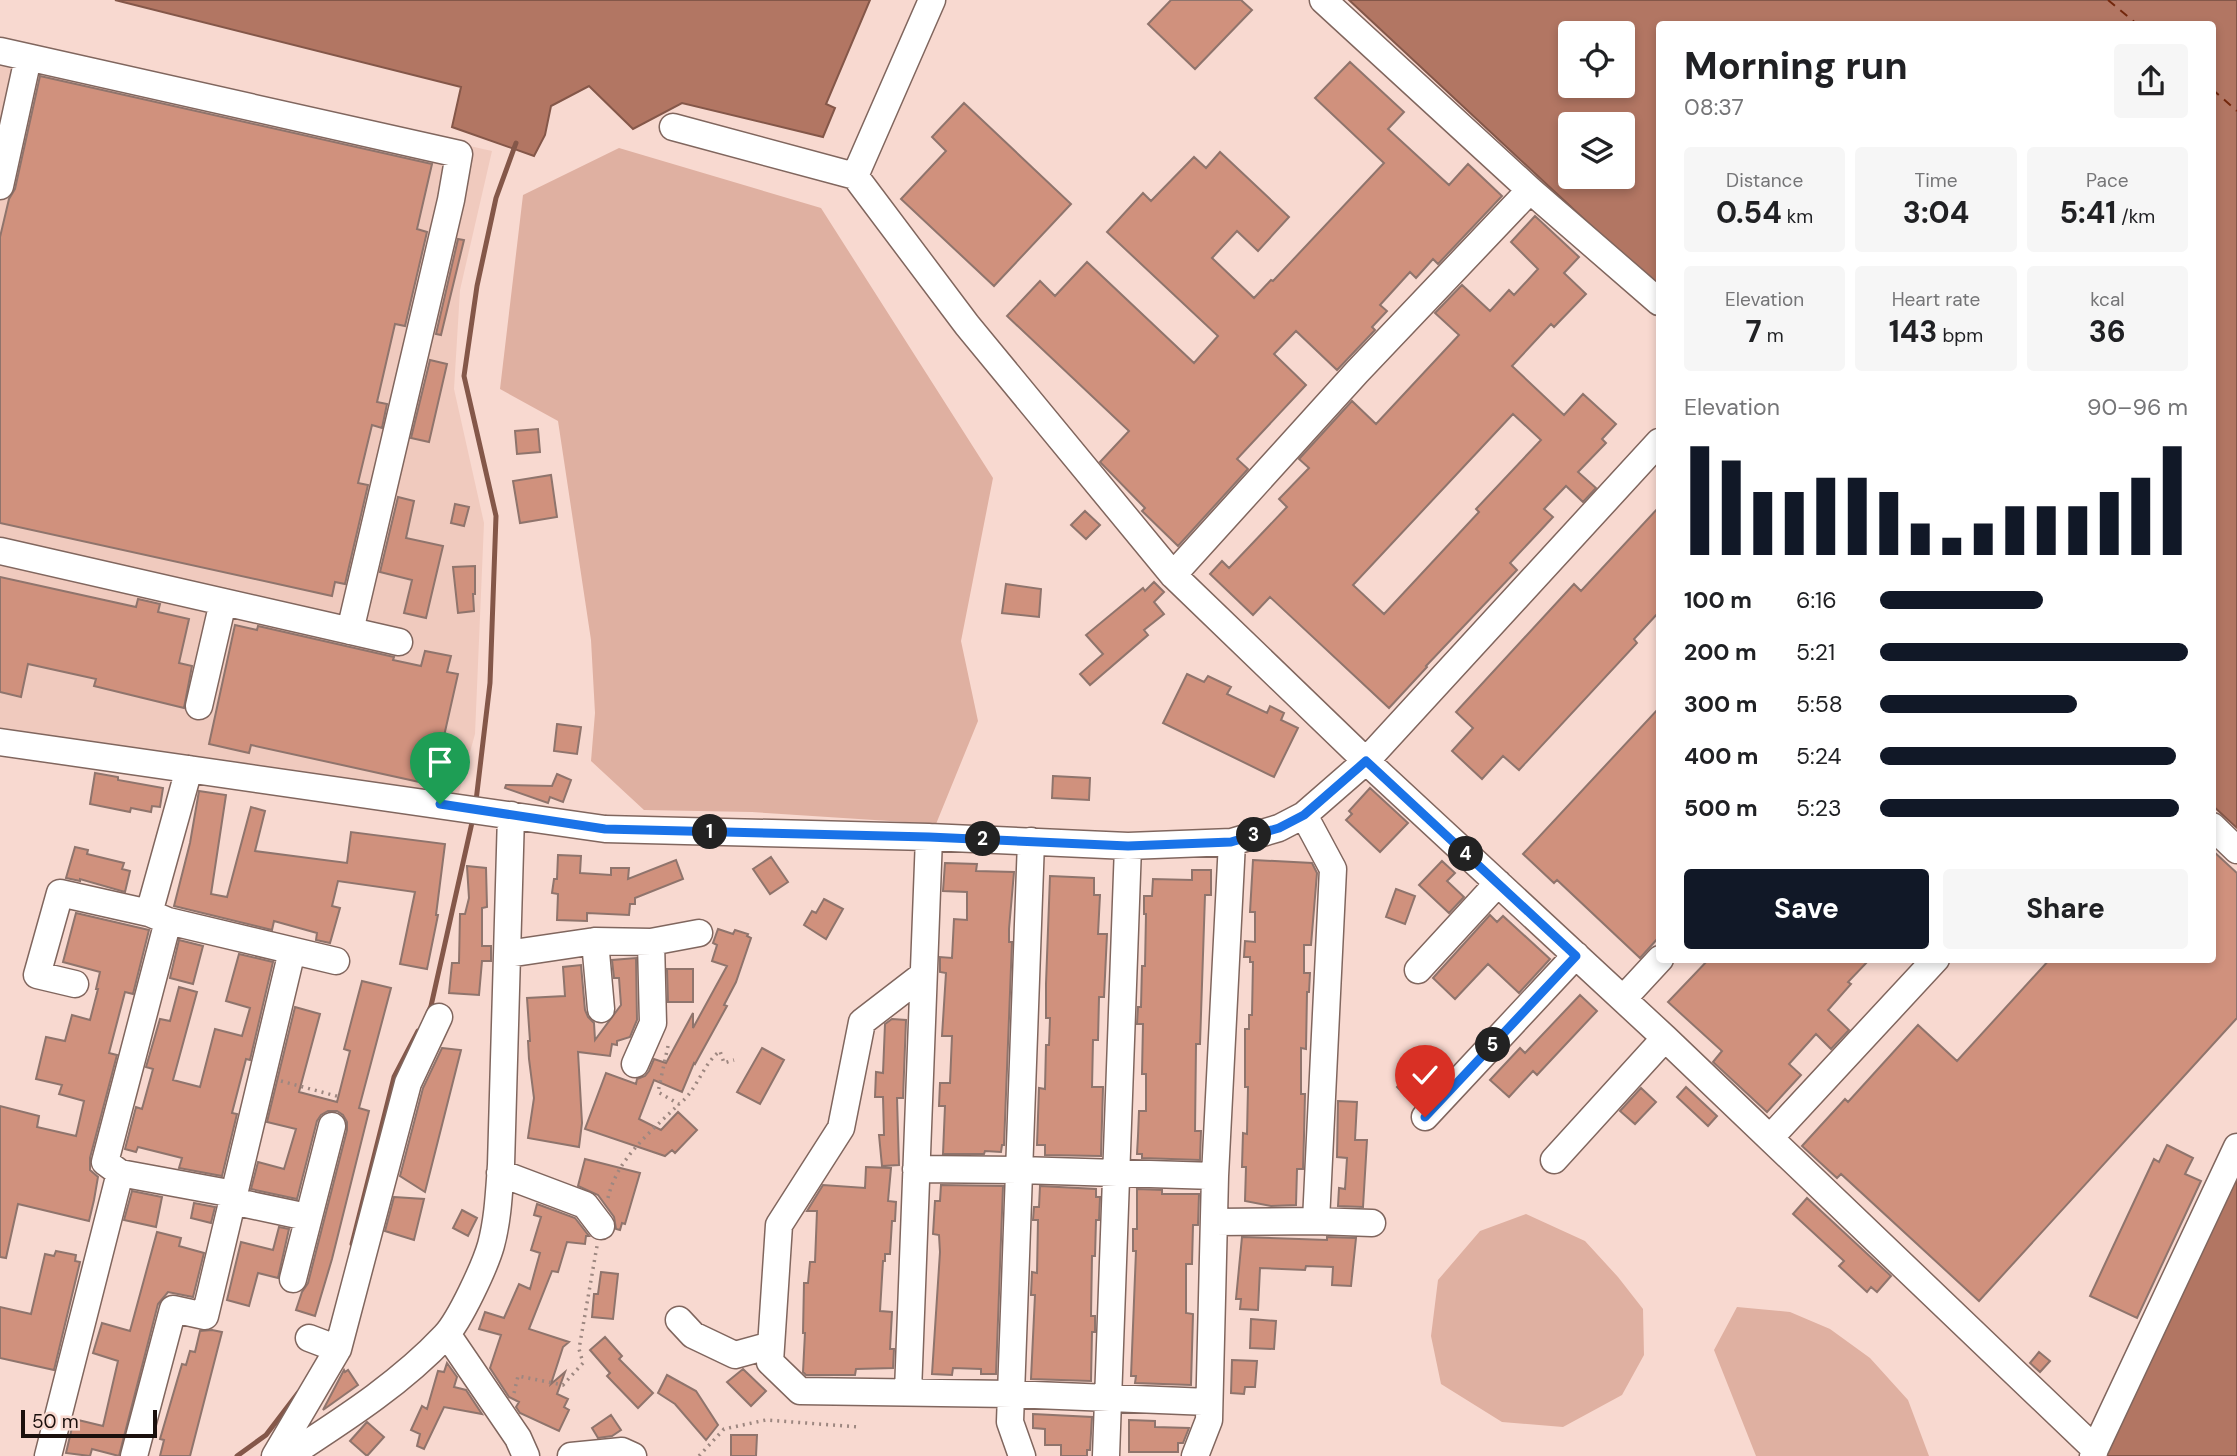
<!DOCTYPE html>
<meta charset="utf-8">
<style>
body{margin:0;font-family:"DM Sans",sans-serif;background:#f6f6f6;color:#202124;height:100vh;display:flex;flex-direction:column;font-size:26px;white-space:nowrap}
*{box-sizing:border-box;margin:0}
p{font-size:23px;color:#757577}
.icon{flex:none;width:38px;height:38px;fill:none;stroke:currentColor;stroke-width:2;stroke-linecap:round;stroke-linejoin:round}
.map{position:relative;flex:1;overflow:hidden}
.sheet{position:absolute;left:1656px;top:21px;width:560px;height:942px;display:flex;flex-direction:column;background:#fff;border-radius:7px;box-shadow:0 4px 10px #0003}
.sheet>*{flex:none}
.controls{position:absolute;left:1558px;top:21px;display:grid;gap:14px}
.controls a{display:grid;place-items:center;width:77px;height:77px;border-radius:7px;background:#fff;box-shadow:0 4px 10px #0003;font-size:35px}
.scale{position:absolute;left:21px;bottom:18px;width:136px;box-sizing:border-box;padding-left:7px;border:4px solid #1a100d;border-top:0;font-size:19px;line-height:24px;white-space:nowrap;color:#1a100d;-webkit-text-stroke:5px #f8d9d0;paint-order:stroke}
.pin{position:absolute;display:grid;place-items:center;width:60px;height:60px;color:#fff;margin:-72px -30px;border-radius:50% 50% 50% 0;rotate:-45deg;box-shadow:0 0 7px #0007}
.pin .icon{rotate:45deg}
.km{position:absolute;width:35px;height:35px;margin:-18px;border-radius:50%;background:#222;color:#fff;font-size:19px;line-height:35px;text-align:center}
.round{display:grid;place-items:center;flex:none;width:74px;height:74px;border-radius:7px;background:#f6f6f6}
.overview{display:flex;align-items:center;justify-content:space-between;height:119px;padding:0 28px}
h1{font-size:38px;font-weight:700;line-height:52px}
.metrics{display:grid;grid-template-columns:repeat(3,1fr);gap:10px;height:119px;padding:7px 28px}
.metrics div{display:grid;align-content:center;border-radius:7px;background:#f6f6f6;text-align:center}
.metrics b{font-size:30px;font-weight:700}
.metrics small{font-size:19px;font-weight:400}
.metrics p{font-size:19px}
.chart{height:196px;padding:14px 28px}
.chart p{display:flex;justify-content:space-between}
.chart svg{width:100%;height:126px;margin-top:7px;stroke:#111827;stroke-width:6}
.cta{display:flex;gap:14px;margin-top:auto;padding:14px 28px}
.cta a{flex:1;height:80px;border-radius:7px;background:#111827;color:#fff;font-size:28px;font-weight:700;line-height:80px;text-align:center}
.cta a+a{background:#f6f6f6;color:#202124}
ul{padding:0 28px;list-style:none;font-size:23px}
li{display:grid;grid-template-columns:112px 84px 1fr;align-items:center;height:52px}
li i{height:18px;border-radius:9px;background:#111827}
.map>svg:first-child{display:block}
.built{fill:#f0cabe}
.green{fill:#dfb0a1}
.water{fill:#b27663;stroke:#845749;stroke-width:2;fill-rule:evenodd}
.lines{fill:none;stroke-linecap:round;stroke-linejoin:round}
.stream{stroke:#845749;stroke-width:5}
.ferry{stroke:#72270c;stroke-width:2;stroke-dasharray:9 7;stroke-linecap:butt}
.building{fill:#d0917d;stroke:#8f746c;stroke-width:2;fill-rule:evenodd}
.minor-casing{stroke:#80665e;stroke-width:29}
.path{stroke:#9d8780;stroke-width:3.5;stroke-dasharray:2 5;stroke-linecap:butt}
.minor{stroke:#fff;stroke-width:26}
.route-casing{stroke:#fff;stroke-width:14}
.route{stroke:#1a73e8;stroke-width:9}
</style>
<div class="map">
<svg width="2237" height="1456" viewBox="0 0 2237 1456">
<rect width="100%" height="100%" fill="#f8d9d0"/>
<!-- built -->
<path class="built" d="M0 41 492 151 460 290 454 389 484 523 475 734 458 796 0 728Z"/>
<!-- green -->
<path class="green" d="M619 148 821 208 993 478 961 641 978 721 936 824 752 812 644 810 591 761 595 713 591 640 558 421 500 389 523 195Z
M1526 1214 1585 1241 1618 1277 1643 1309 1644 1355 1622 1395 1563 1427 1502 1422 1441 1384 1431 1336 1438 1280 1480 1231Z
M1737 1307 1790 1312 1830 1329 1870 1358 1908 1400 1929 1456H1756L1714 1350Z"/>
<!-- water -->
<path class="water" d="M115 0H870L826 104 835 108 823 137 682 103 633 129 589 86 551 106 545 135 534 156 452 127 461 87Z
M1349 0H2237V828L2212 805V24H1659V289ZM1570 33H1622V86H1570ZM1570 124H1622V177H1570Z
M2237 1172V1456H2104Z"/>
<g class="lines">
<!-- stream -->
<path class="stream" d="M476 801 490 683 496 516 464 376 477 286 496 198 516 143
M428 1013 431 1006 473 818
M352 1244 394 1077 418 1031
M237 1456 266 1435 298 1393"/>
<!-- ferry -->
<path class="ferry" d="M2108 0 2137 24
M2212 89 2237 111"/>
</g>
<!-- building -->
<path class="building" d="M1171 0H1241L1252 10 1195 69 1148 24Z
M1350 62 1404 112 1388 129 1449 185 1468 164 1502 196 1438 264 1433 259 1416 278 1410 272 1380 305 1387 311 1372 327 1375 330 1337 370 1296 331 1274 354 1306 385 1237 459 1248 469 1178 546 1142 511 1145 508 1100 462 1129 431 1007 316 1040 281 1055 296 1087 262 1194 363 1218 336 1107 232 1143 193 1151 201 1194 157 1206 168 1220 152 1289 217 1258 251 1237 231 1212 258 1254 298 1271 280 1273 281 1384 163 1315 98Z
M40 76 432 164 417 229 427 232 405 326 395 324 377 402 387 404 382 428 372 425 358 483 368 485 345 584 335 582 332 596 0 523V237L9 199 15 189Z
M964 103 1071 204 994 286 901 199 946 151 932 137Z
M1535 216 1579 257 1564 273 1586 294 1554 327 1551 324 1512 366 1564 415 1583 394 1616 424 1602 439 1606 443 1578 472 1596 488 1583 502 1566 486 1544 509 1553 517 1510 563 1517 570 1426 666 1427 667 1389 708 1270 597 1253 615 1210 574 1222 561 1229 568 1287 507 1279 499 1309 468 1299 459 1352 401 1376 424 1459 335 1435 313 1462 285 1490 311 1509 290 1514 295 1538 269 1511 242ZM1513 414 1541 440 1476 509 1479 512 1384 614 1353 585Z
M458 239 464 240 441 335 436 334Z
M430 360 447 364 429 442 411 438Z
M538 429 540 452 517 454 515 431Z
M551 475 557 517 520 523 513 481Z
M398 497 414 501 406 538 443 546 426 618 404 613 412 580 380 572Z
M455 504 469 507 464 526 451 523Z
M1659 507V612L1634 639 1637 643 1519 770 1503 756 1482 779 1452 751 1473 728 1456 712 1574 584 1581 591Z
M1085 511 1100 525 1086 539 1071 525Z
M475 566V594H473L474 611 458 613 453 567Z
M0 577 136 607 138 599 160 604 158 612 189 619 179 663 192 666 184 708 94 686 96 679 28 664 21 697 0 692Z
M1154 582 1164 592 1154 602 1164 614 1144 630 1148 635 1090 685 1080 674 1103 654 1086 635 1143 588 1145 591Z
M1006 584 1041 589 1039 617 1002 613Z
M235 625 257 630 258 626 394 657 393 660 421 666 425 651 451 656 447 672 458 674 433 785 251 745 249 753 209 744Z
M1187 674 1204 682 1208 676 1231 687 1227 694 1267 713 1270 706 1284 713 1281 720 1298 728 1274 777 1163 723Z
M1659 708V937L1640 958 1557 880 1554 883 1523 854Z
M557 724 581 727 577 754 554 751Z
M95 773 118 777V780L163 788 160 807 152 806 151 812 131 808 130 812 90 804Z
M557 774 571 780 563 802 550 797 548 803 505 788 506 785 552 786Z
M1053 776 1090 778 1089 800 1052 798Z
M1370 788 1408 823 1380 852 1346 820 1352 814 1349 811Z
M199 791 226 795 211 894 227 897 251 807 265 811 255 851 347 863 351 832 445 844 436 915H438L427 969 400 964 415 892 338 881 332 906 340 908 330 943 316 940 317 933 274 921 272 930 174 906 190 843Z
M75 847 88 850 87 854 124 863 122 869 130 871 125 892 80 879V881L66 878Z
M2212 850 2237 873V1018L1979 1301 1841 1174 1837 1178 1802 1146 1845 1099 1848 1102 1918 1025 1957 1061 2050 959H2212Z
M558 855 581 856 580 873 611 875V868H629L628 879 676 860 683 879 635 898V904H630L629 915 587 913V921L557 920 558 894 552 893 554 879H557Z
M771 857 788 882 770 894 753 869Z
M1253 860 1312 863 1317 873 1311 945H1304V973H1310L1309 992H1307L1306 1049 1301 1048V1094H1305L1304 1136 1303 1169H1297L1296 1205 1271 1206 1245 1201 1246 1167H1242L1243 1133 1247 1134 1248 1087H1245V1029H1249V1015H1252L1253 962H1250V957H1244L1245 941 1255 942V912H1250Z
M1442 861 1455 873 1447 881 1464 897 1449 913 1419 885Z
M945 863 977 864 976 871 1014 872 1009 929V942H1012L1004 1145H1002L1001 1152 985 1151 984 1154H943L945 1106H939L940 1083H950L952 1036H942L946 973 940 972V957L952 958 954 919 967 920V892L943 891Z
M467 866 486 868 487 907 482 908V946H491V961H482L479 995 449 993 452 963H459L460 914H465L469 898Z
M1192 870H1211V895H1205L1200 1044H1196L1195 1131H1201L1200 1160 1142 1158V1154H1137L1138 1136 1139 1111H1146V1074H1142L1143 1024H1137L1138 1007H1141L1142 966H1145L1146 914H1144V896H1152L1153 879 1192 880Z
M1050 876 1094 878V895H1100L1098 934H1107L1104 997H1099L1098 1040H1093L1092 1087H1103L1101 1156 1045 1155V1145H1037L1039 1088 1045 1089 1046 1045H1049L1050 1018H1046V984Z
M1396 889 1415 896 1405 924 1386 917Z
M824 899 843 909 826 939 804 925 812 911 816 913Z
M76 913 149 930 133 994 125 992 109 1053 117 1055 90 1158V1170L98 1177 94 1200 89 1221 18 1204 6 1258 0 1257V1106L39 1116 37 1127 76 1136 84 1101 59 1094 62 1085 36 1079 46 1037 65 1041 72 1015 90 1020 98 989H96L100 972 63 962Z
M1490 915 1497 922 1503 916 1550 959 1519 993 1488 964 1455 999 1433 978Z
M718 929 733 934 735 930 748 934 747 936 751 938 736 982 724 1005 727 1006 695 1064 694 1063 682 1092 654 1080 639 1119 661 1130 678 1112 697 1130 675 1153 672 1150 665 1156 585 1129 606 1073 636 1084 637 1079 645 1076 649 1071 654 1059 666 1063 693 1013V1028L727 966 712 961 717 945 713 943Z
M179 940 203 946 193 984 170 978Z
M239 954 273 962 250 1060 246 1059 232 1113 237 1114 222 1176 179 1168 182 1158 138 1147 136 1152 125 1149 136 1107 142 1109 153 1069 146 1067 160 1019 170 1021 179 987 197 992 173 1080 200 1087 215 1029 242 1036 250 1008 226 1001Z
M636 958 637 1020 630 1037 617 1041V1045L612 1044 610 1056 578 1052 582 1123 579 1147 528 1138 534 1098 529 1059 528 1041H530L527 998 565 996 563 967 581 965 585 1010 588 1017 594 1023 595 1040 621 1005 619 978H614L612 960Z
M1709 959H1870L1848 982 1851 984 1828 1010 1849 1030 1831 1049 1816 1034 1789 1064 1801 1075 1767 1112 1713 1062 1722 1051 1668 1002Z
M667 969H693V1002H668Z
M362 981 391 988 359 1108 369 1111 332 1259 315 1316 296 1310 302 1292 308 1283 347 1130V1122L343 1115 337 1111H328L321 1115 317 1121 297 1199 251 1189 258 1162 284 1169 296 1129 267 1122 295 1007 320 1014 299 1092 337 1102 350 1051 344 1049Z
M1580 995 1597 1011 1537 1075 1533 1071 1509 1097 1490 1080 1520 1048 1525 1053Z
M892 1019 906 1020 903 1098H897L899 1165 882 1166 879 1135H884L883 1097H875L876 1072 883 1073 885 1024Z
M442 1048 461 1050 425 1192 400 1176 423 1088Z
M762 1048 784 1060 760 1104 737 1092Z
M1409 1074 1427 1091 1415 1105 1397 1087Z
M1686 1087 1717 1116 1708 1126 1677 1097Z
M1641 1088 1656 1102 1635 1124 1620 1111Z
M1338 1101 1357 1102 1355 1140H1367L1363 1207 1338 1206 1339 1188 1345 1189 1347 1158 1337 1157Z
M2167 1145 2193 1158 2185 1174 2201 1181 2137 1318 2090 1296 2154 1159 2159 1162Z
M585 1159 640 1173 625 1224 622 1223 620 1230 616 1229 614 1217 598 1195 578 1186Z
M866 1167 891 1168 888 1201 896 1202 895 1221H892L890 1254H885V1261H883L880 1311 892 1312 890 1349H894L893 1368 856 1369 855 1375H806L803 1372 805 1333H803L804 1283H808L810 1262H815L817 1211H807L823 1185 865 1188Z
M941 1185 1003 1186 996 1374H981V1369L953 1368 952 1375 932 1374 940 1252 939 1235 933 1234 935 1201H940Z
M1040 1186 1096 1189V1197H1100L1099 1220H1096L1095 1256H1092L1091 1316H1095V1332H1092L1091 1381 1031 1379 1035 1295H1031L1032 1272 1037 1273 1038 1220H1033L1034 1207H1039Z
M1137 1189 1162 1190V1194H1199L1198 1225H1193L1192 1264H1186V1313L1193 1314 1191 1385 1135 1383 1136 1376H1131L1136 1251H1133V1229H1137Z
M132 1191 162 1197 156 1227 124 1220Z
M394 1197 424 1199 414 1240 385 1231Z
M1807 1198 1891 1276 1877 1292 1871 1287 1867 1292 1839 1266 1844 1261 1793 1214Z
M194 1203 215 1207 211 1223 191 1218Z
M537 1204 575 1218 589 1236H586L585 1244 567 1242 558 1272 552 1271 529 1329 569 1342 563 1347 551 1384 565 1372 557 1394 568 1399 564 1407 569 1410 559 1431 520 1413 516 1407 519 1402 509 1397 490 1368 501 1335 479 1329 485 1312 504 1318 519 1284 530 1289 540 1253 531 1250 541 1217 534 1215Z
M462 1210 477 1218 468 1236 453 1228Z
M279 1227 289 1229 278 1278 258 1273 249 1306 227 1300 241 1242 273 1250Z
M157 1232 181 1238 179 1246 204 1253 193 1297 168 1292 158 1304 119 1456 92 1449 90 1456 66 1453 74 1419 103 1426 118 1361 93 1353 102 1323 130 1331Z
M1242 1237 1327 1240V1237L1356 1238 1351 1286 1332 1285 1333 1267 1306 1266 1305 1270 1260 1268 1258 1310 1240 1309 1241 1299H1236Z
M56 1251 76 1255 75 1261 80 1262 54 1370 0 1358V1307L31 1314 45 1254 54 1256Z
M601 1272 618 1274 613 1319 592 1317 594 1294H598Z
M1251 1319 1276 1321 1274 1349 1250 1348Z
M212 1330 222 1332 190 1456H160L164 1440 160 1439 182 1364 186 1365 190 1351 195 1352 200 1331Z
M605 1337 622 1356 619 1359 653 1393 638 1408 607 1376 610 1373 590 1350Z
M2039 1352 2050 1361 2040 1372 2030 1363Z
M1232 1360 1257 1361 1255 1387H1245L1244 1394 1231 1393Z
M447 1363 457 1377 454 1387 466 1390 482 1414 444 1407 424 1449 417 1446 420 1434 411 1430 422 1406 427 1409 438 1371 444 1372Z
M743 1369 766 1391 751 1406 727 1382Z
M344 1370 345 1372 348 1370 358 1385 323 1410Z
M667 1375 696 1391 718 1425 706 1440 675 1404 658 1393Z
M1033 1414 1092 1417 1090 1450H1087V1456H1061V1445H1045V1429L1033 1428Z
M611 1415 621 1430 612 1436 598 1438 592 1428Z
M1129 1420 1155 1421V1427L1189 1428 1183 1443H1178V1452H1129Z
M367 1422 384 1437 367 1456 350 1441Z
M731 1435H757L756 1456H731Z"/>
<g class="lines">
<defs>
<path id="minor" d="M1323 0 1530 190 1659 302
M0 51 459 154 451 200 350 631
M673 127 855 176 967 325 1173 575 1366 761 1665 1038 2095 1449 2093 1456
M855 176 932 0
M0 186 28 58
M0 551 399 642
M1173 575 1357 372 1530 190
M199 706 223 602
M0 742 605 829 929 837 1128 846 1232 842 1279 828 1304 815 1366 761 1659 442
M189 769 149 913 168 921 336 961
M2212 826 2237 850
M168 921 105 1162 120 1173 234 1194
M595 941 601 1009
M508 954 595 941 651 942 699 933
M1418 970 1498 883
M923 975 862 1022 841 1128 779 1225 770 1362 800 1391 1011 1394 1209 1402
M75 984 37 975 60 893 149 913
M1623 999 1660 959
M635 1064 653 1023 651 942
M1425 1117 1576 955
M1770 1138 1936 959
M1554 1160 1665 1038
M916 1169 1019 1170 1215 1176
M500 1173 585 1205 601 1226
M232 1201 307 1217
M1316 1221 1372 1223
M1215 1222 1316 1221 1333 869 1304 815
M293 1279 332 1126
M679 1320 693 1335 735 1355 771 1345
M447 1334 518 1438 526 1456
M309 1338 338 1349
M908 1392 929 837
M2095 1449 2237 1147
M48 1456 120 1173
M134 1456 173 1309 205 1316 292 951
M275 1456 338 1349 408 1083 439 1017
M288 1456C343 1420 400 1384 445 1336 460 1320 485 1266 491 1245 498 1219 499 1192 501 1165L511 815
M571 1456 622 1451 633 1456
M1022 1456 1010 1422 1031 841
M1106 1456 1128 846
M1195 1456 1209 1420 1215 1176 1232 842"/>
</defs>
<!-- minor casing -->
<use href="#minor" class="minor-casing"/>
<!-- path -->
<path class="path" d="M668 1046 658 1092 679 1104C697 1091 702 1065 720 1051L724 1063 734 1060
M281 1081 340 1097
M608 1198C617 1158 651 1132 679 1104
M514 1393 518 1376 563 1385 583 1363 579 1349 597 1246
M699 1456 724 1429 766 1420 859 1427"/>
<!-- minor -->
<use href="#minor" class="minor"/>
</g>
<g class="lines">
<defs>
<path id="route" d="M440 804 605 829 929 837 1128 846 1231 842 1279 828 1304 815 1366 761 1576 956 1425 1117"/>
</defs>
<!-- route casing -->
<use href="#route" class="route-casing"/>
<!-- route -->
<use href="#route" class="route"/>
</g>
</svg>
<div class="controls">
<a><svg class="icon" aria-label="locate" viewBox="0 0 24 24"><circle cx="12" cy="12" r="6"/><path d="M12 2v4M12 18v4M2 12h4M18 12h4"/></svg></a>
<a><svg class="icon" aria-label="layers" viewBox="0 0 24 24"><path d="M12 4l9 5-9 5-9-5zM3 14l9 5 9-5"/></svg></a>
</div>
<div class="scale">50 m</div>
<div class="pin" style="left:440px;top:804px;background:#1e9e55"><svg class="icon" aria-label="arrive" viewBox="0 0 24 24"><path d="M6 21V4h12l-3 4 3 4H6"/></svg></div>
<div class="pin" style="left:1425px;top:1117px;background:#d93025"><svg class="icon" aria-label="check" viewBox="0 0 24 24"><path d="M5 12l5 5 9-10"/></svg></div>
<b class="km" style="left:710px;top:832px">1</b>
<b class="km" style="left:983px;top:839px">2</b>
<b class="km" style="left:1254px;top:835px">3</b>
<b class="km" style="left:1466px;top:854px">4</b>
<b class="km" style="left:1493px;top:1045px">5</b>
<section class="sheet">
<div class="overview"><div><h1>Morning run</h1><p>08:37</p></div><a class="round"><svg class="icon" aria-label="share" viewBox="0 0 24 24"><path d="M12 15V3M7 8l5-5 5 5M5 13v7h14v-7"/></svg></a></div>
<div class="metrics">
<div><p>Distance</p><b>0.54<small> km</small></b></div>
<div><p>Time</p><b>3:04</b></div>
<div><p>Pace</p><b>5:41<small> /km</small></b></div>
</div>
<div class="metrics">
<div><p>Elevation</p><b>7<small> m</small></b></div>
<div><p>Heart rate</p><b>143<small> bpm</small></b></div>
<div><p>kcal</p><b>36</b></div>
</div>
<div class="chart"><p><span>Elevation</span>90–96 m</p>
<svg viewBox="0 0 160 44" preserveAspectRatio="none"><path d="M5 44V6M15 44V11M25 44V22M35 44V22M45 44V17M55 44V17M65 44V22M75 44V33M85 44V38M95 44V33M105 44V27M115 44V27M125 44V27M135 44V22M145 44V17M155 44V6"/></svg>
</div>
<ul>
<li><b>100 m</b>6:16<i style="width:53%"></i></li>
<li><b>200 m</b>5:21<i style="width:100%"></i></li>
<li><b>300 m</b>5:58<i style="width:64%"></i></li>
<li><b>400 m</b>5:24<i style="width:96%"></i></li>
<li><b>500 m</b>5:23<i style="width:97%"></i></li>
</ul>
<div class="cta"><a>Save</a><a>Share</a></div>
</section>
</div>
